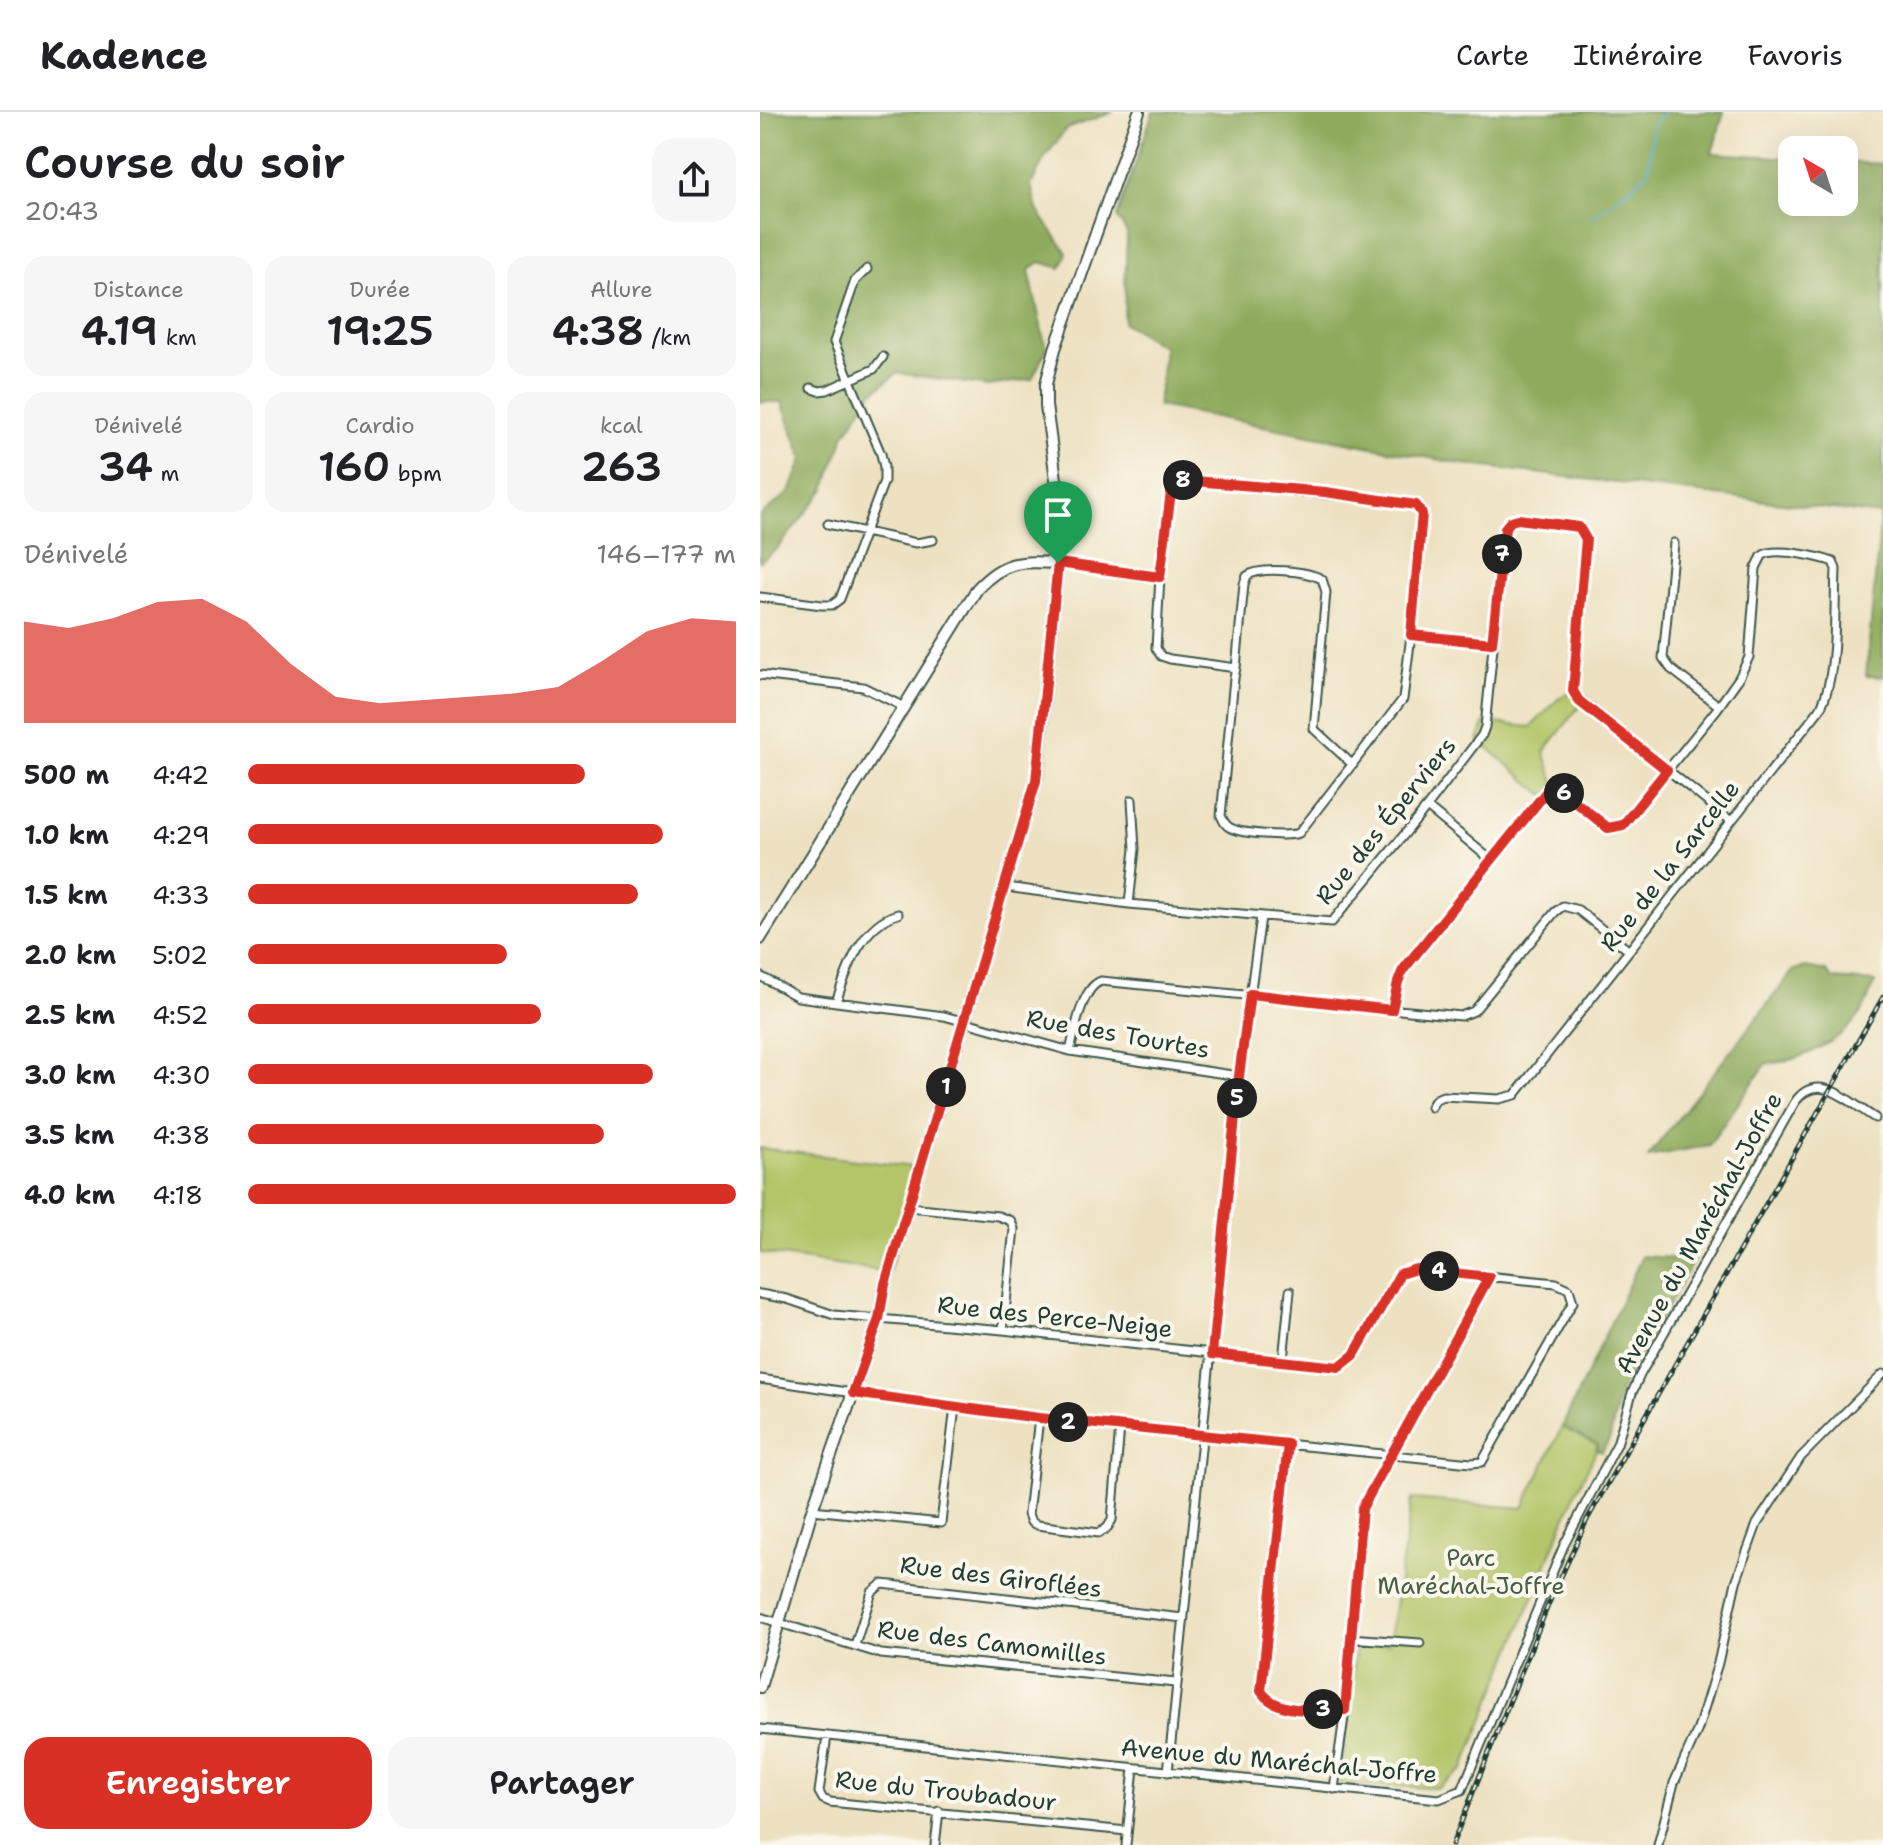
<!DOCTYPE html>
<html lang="fr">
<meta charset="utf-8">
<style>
body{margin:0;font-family:"Shantell Sans",sans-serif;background:#f6f6f6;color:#202124;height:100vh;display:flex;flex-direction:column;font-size:30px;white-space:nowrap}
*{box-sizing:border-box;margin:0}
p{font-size:26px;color:#757577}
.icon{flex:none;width:44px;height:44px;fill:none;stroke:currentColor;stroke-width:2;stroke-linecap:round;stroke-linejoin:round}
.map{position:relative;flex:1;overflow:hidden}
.panel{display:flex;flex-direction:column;background:#fff;width:760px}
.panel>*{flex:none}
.needle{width:52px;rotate:321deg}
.tools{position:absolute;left:1018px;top:24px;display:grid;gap:16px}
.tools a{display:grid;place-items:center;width:80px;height:80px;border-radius:16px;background:#fff;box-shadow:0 8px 32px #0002;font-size:40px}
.pin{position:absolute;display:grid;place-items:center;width:68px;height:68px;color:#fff;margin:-82px -34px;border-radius:50% 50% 50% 0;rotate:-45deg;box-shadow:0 0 8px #0007}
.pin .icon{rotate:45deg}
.km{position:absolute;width:40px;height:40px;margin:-20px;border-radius:50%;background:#222;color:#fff;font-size:22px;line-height:40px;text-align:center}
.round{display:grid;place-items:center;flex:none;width:84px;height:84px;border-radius:24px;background:#f6f6f6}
.headline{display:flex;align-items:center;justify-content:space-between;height:136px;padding:0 24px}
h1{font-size:44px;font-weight:600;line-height:60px}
.metrics{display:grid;grid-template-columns:repeat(3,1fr);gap:12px;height:136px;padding:8px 24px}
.metrics div{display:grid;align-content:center;border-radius:20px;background:#f6f6f6;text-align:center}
.metrics b{font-size:40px;font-weight:600}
.metrics small{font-size:22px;font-weight:400}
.metrics p{font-size:22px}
.chart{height:224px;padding:16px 24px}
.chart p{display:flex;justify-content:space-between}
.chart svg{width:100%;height:144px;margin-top:8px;fill:#d93025;opacity:.7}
.button{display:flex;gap:16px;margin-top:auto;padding:16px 24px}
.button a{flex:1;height:92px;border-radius:24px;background:#d93025;color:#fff;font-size:32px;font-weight:600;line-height:92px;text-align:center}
.button a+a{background:#f6f6f6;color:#202124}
ul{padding:0 24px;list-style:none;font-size:26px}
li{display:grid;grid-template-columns:128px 96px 1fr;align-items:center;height:60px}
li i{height:20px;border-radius:10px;background:#d93025}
header{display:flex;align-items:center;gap:48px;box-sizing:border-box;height:112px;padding:0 40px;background:#fff;border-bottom:2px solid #e0e0e0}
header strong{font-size:38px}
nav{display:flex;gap:44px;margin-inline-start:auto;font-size:28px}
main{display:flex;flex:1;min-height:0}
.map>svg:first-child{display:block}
.green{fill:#b3c568;stroke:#69814e;stroke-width:2}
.forest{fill:#8eaa5c;stroke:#567448;stroke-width:2}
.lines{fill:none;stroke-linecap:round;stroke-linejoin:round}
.stream{stroke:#58b1d5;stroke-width:2}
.street-casing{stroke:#3e5649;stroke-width:11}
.secondary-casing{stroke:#3e5649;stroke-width:14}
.street{stroke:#fff;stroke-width:7}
.secondary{stroke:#fff;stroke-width:10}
.rail-casing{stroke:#1f3d34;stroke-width:5}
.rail{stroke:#fbf7ec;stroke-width:2;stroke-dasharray:6;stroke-linecap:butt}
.route-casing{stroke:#fff;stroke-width:16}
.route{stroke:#d93025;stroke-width:10}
.labels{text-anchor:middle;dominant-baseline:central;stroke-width:8;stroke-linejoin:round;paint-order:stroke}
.street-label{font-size:24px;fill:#1f3d34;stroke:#fbf7ec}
.park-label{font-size:24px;fill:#445f41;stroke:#fbf7ec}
</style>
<header>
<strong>Kadence</strong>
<nav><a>Carte</a><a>Itinéraire</a><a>Favoris</a></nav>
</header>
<main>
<section class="panel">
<div class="headline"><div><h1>Course du soir</h1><p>20:43</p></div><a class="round"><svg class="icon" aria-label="share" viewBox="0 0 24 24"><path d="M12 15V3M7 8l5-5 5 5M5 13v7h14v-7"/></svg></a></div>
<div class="metrics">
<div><p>Distance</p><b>4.19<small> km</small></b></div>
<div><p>Durée</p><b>19:25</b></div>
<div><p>Allure</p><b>4:38<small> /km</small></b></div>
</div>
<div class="metrics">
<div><p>Dénivelé</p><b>34<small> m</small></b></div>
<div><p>Cardio</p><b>160<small> bpm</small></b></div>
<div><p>kcal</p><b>263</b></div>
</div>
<div class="chart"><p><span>Dénivelé</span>146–177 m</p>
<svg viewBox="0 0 160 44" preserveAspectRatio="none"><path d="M0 44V13L10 15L20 12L30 7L40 6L50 13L60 26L70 36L80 38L90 37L100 36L110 35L120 33L130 25L140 16L150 12L160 13V44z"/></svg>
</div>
<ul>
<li><b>500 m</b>4:42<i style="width:69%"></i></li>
<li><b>1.0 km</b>4:29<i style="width:85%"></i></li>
<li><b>1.5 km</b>4:33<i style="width:80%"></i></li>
<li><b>2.0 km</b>5:02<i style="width:53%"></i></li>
<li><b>2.5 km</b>4:52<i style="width:60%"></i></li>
<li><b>3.0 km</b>4:30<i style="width:83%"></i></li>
<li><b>3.5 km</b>4:38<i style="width:73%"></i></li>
<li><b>4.0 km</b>4:18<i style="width:100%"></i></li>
</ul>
<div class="button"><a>Enregistrer</a><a>Partager</a></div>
</section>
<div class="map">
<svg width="1123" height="1733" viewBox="0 0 1123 1733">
<rect width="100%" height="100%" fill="#fbf7ec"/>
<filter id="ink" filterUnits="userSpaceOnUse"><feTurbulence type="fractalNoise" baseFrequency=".0125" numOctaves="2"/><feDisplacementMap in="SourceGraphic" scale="16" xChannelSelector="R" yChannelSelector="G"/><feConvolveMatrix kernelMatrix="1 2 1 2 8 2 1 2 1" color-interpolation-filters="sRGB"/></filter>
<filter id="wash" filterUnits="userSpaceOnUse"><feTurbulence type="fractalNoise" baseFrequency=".006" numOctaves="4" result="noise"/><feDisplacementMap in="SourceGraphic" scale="32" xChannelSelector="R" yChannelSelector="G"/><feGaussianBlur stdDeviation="1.8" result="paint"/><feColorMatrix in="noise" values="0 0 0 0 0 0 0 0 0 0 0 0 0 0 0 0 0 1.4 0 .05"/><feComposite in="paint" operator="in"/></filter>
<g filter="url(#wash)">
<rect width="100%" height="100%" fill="#ede1c1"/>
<!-- green -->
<path class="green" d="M813 579 822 591 784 640 797 678 784 683 718 628 725 610 771 615 798 587Z
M0 1036 161 1056 129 1160 0 1141Z
M802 1315 839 1333 815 1382 703 1657 678 1676 580 1673 596 1533 629 1532 652 1387 763 1396Z"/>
<!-- forest -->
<path class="forest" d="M0 0H353L306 17 284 47 271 73 277 98 307 141 301 156 280 150 269 158 286 238 272 267 228 274 137 261 112 281 85 322 65 377 17 437 0 450V404L30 380 43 347 22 290H0Z
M393 0H964L952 41 1032 46V90H1084V50L1123 52V565L1106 564 1121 403 702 352 398 294 404 235 364 211 367 121 357 105Z
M1046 855 1066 859 1073 867 1115 870C1111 880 1107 890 1102 899 1082 930 1041 949 1006 952L949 1033 888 1045 1034 858Z
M882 1144 934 1148 860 1279 850 1326 842 1340 836 1338 838 1333 802 1315Z"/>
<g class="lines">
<!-- stream -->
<path class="stream" d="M831 106 888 61 893 13 905 0"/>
</g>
</g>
<g filter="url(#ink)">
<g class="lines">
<defs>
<path id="street" d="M51 276 59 279 67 278 114 257 123 245
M68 412 156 431 173 428
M914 431 903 546 911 557 959 594
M298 451 400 465
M0 485 62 493H72L80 487 124 369V355L121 342 74 230 95 169 107 157
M651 523 732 531
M476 556 410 547 401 544 396 536 400 465 411 380 415 372 427 368 478 372 656 393 662 402 655 491 643 587 539 721C528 725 479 722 469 715 464 712 464 709 461 704L474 566 476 556 484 472 487 464C501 454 547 459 562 467L566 480 554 617 593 653
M0 563 103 575 144 595
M667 695 731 748
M246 775 369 792 572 810 667 695 722 623 725 615 745 416 751 409 758 407 814 413 819 415 826 427 812 575 815 583 971 709
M369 792 375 737 372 688
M0 864 38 885 184 904 310 939 479 964
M76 890C87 858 101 812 138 802
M632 898 638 870 643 858 787 679 803 680 848 716 863 713 957 597 979 566 989 545 996 456C997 454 1001 446 1002 444 1013 434 1060 445 1073 450L1076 457C1074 497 1078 563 1060 597L755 983 739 987 683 984 676 987 671 995
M310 939C315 920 321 876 341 869L701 904 714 899 795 800 803 794 818 798 868 838
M150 1095 238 1104 251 1109 254 1117 243 1218
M0 1182 27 1187 74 1203 243 1218 579 1255 594 1243 640 1162 656 1157 796 1171 809 1177 813 1190 726 1343 722 1350 711 1351C568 1335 425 1323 282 1307 188 1296 94 1281 0 1267
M523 1248 530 1179
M279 1306 268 1402 271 1410 277 1413 339 1421 347 1416 352 1408 360 1315
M528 1332 500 1575 508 1588 516 1594 585 1598
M52 1398 181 1411 195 1295
M0 1505 121 1542 416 1571
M589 1526 660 1531
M95 1533 112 1480 122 1472 423 1506
M0 1617 679 1687 702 1678 804 1433 857 1332 872 1281 880 1263 1035 990C1058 957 1090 991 1115 1006
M67 1624 59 1680 63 1687 70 1690 367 1719
M408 1660 479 964 501 805
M574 1677 585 1598 602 1396 729 1165
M175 1733 179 1699
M366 1733 374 1656
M898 1733 914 1671 938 1617 958 1551 976 1470 997 1412 1041 1345 1123 1262"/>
<path id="secondary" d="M0 827 217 477C244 448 261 449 298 451
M0 1575 52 1398 119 1207 125 1172 277 666 298 451V382L286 294V272L295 237 379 0"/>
</defs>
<!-- street casing -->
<use href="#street" class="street-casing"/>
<!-- secondary casing -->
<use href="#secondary" class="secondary-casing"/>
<!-- street -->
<use href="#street" class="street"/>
<!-- secondary -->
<use href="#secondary" class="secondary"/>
<defs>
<path id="rail" d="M692 1733 789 1491 827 1408 1123 885"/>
</defs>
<!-- rail casing -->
<use href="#rail" class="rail-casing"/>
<!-- rail -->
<use href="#rail" class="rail"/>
</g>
</g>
<g class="lines" filter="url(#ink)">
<defs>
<path id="route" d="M422 368 565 380 656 393 662 402 651 523 732 531 745 416 751 409 758 407 819 415 826 427 813 579 819 589 907 658 863 713 848 716 803 680 787 679 643 858 638 870 632 898 490 882 479 964 452 1242 579 1255 594 1243 640 1162 656 1157 729 1165 602 1396 585 1598C559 1597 517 1604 501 1579L528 1332 279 1306 93 1281 119 1207 125 1172 276 669 298 451 400 465 411 380 415 372Z"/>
</defs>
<!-- route casing -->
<use href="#route" class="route-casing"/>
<!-- route -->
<use href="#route" class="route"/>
</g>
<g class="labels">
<!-- street labels -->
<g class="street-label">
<text transform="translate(626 709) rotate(-51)">Rue des Éperviers</text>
<text transform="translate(910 754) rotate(-52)">Rue de la Sarcelle</text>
<text transform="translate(358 922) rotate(10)">Rue des Tourtes</text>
<text transform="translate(939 1121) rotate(-61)">Avenue du Maréchal-Joffre</text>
<text transform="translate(295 1205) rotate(6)">Rue des Perce-Neige</text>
<text transform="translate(241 1465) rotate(7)">Rue des Giroflées</text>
<text transform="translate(232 1531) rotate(7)">Rue des Camomilles</text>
<text transform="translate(519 1649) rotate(5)">Avenue du Maréchal-Joffre</text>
<text transform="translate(186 1679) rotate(6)">Rue du Troubadour</text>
</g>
<!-- park labels -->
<g class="park-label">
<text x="711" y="1446">Parc<tspan x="711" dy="28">Maréchal-Joffre</tspan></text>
</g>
</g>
</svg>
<div class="tools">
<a><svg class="needle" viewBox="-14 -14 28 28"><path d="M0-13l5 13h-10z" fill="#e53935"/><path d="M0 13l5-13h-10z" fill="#757577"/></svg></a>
</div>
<div class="pin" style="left:298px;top:451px;background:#1e9e55"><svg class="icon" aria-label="arrive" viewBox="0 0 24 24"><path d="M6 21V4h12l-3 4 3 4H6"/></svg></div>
<b class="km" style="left:186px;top:975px">1</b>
<b class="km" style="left:308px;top:1310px">2</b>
<b class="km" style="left:563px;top:1597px">3</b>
<b class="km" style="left:679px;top:1159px">4</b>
<b class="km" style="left:477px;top:986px">5</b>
<b class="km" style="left:804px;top:681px">6</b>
<b class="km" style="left:742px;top:442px">7</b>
<b class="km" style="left:423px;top:368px">8</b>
</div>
</main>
